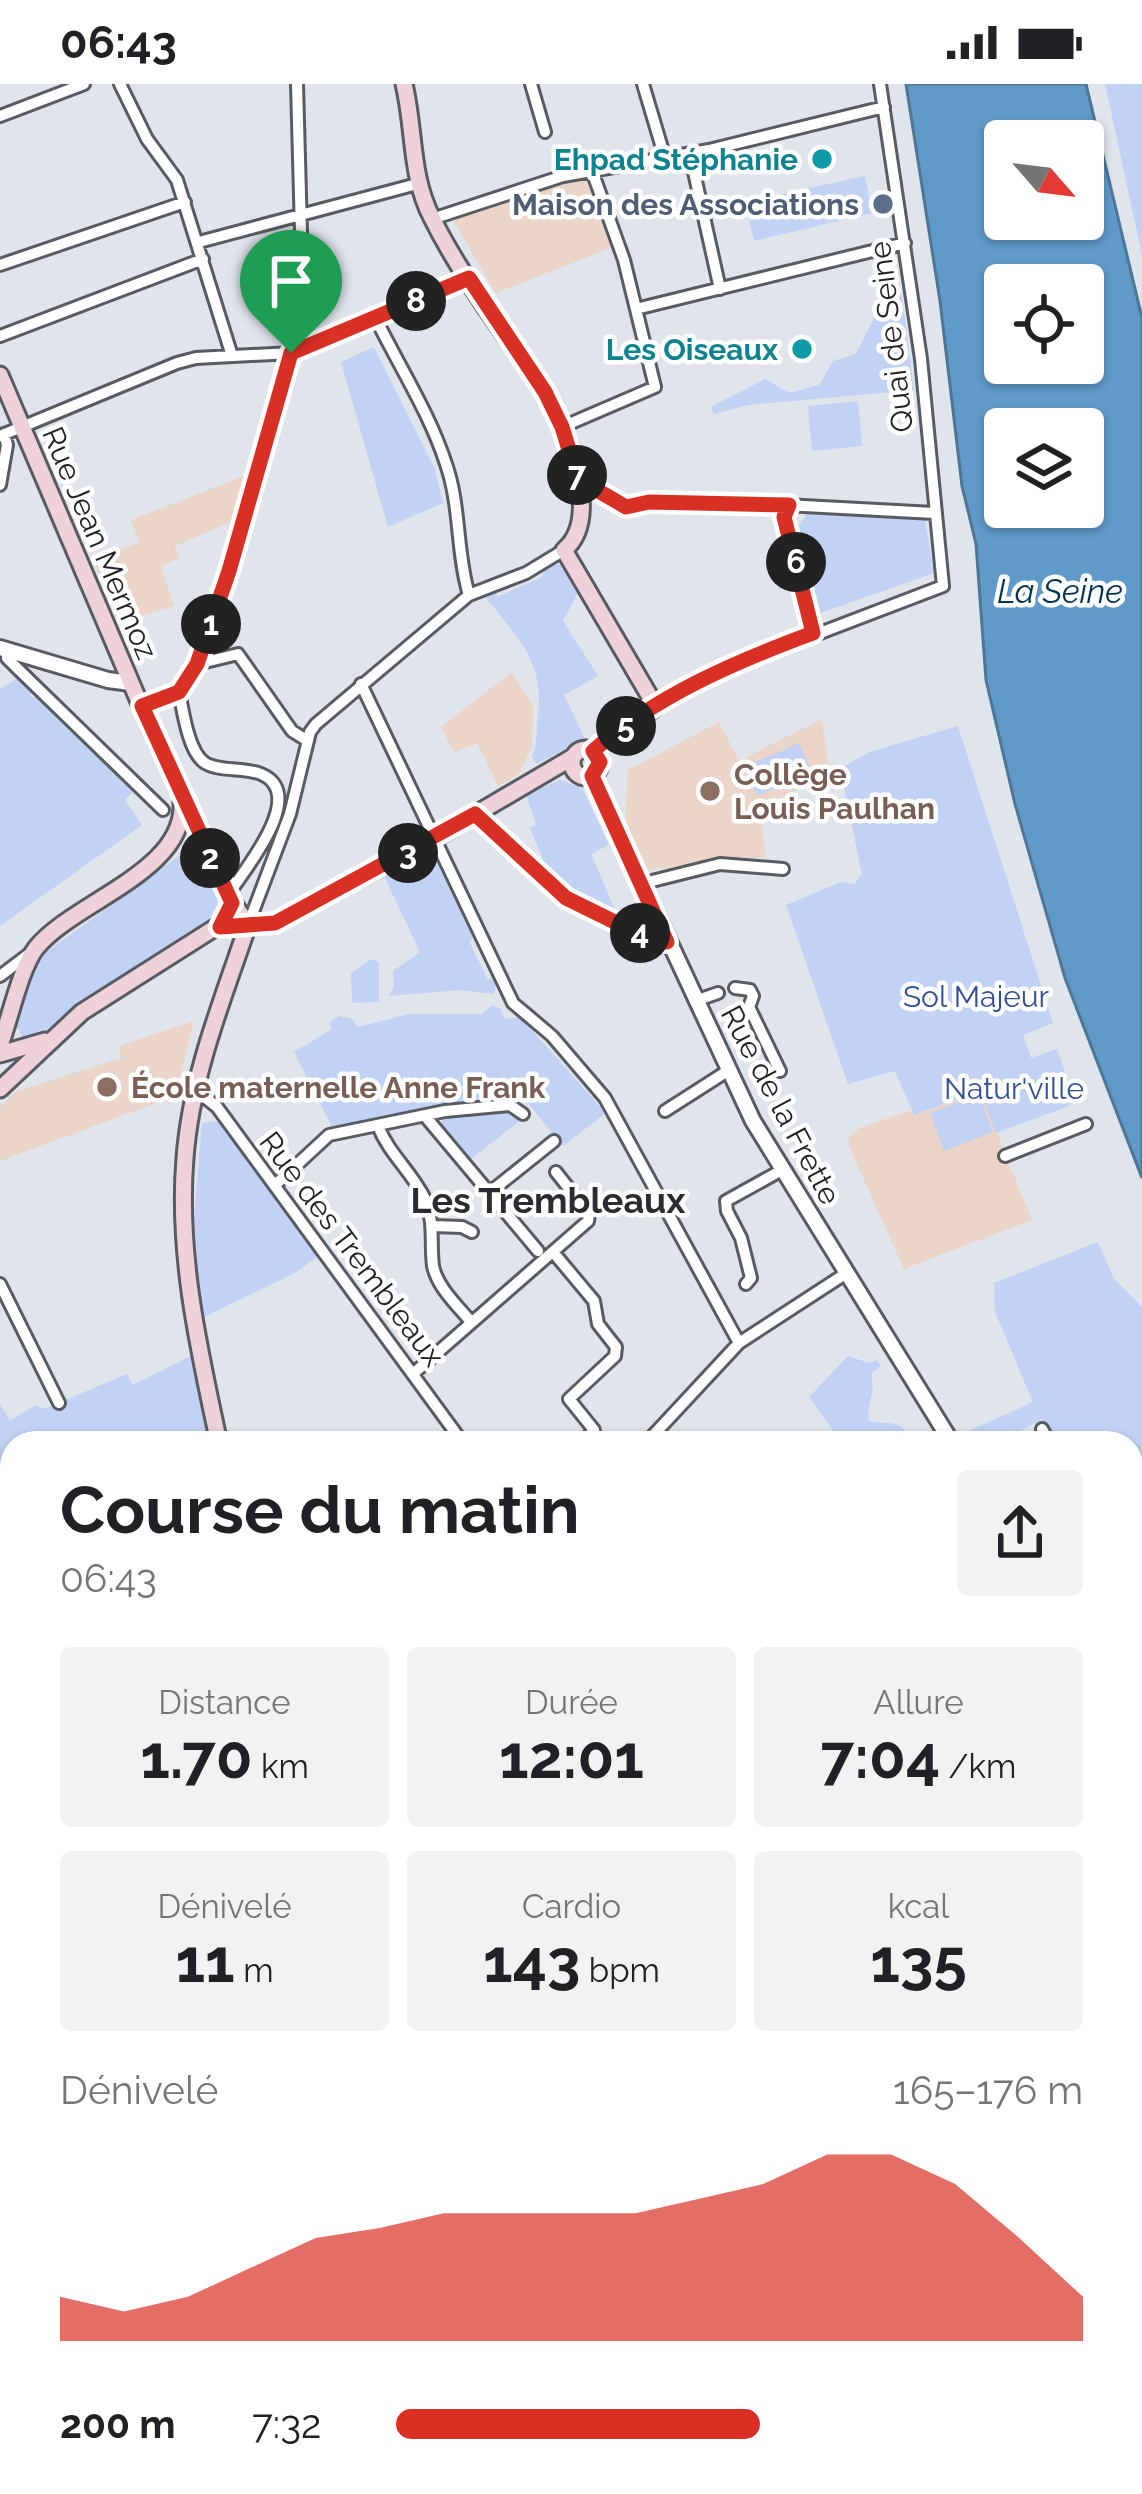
<!DOCTYPE html>
<html lang="fr">
<meta charset="utf-8">
<style>
body{margin:0;font-family:Raleway,sans-serif;background:#f2f2f2;color:#202124;height:100vh;display:flex;flex-direction:column;font-size:45px;white-space:nowrap}
*{box-sizing:border-box;margin:0}
p{font-size:39px;color:#757577}
.icon{flex:none;width:66px;height:66px;fill:none;stroke:currentColor;stroke-width:2;stroke-linecap:round;stroke-linejoin:round}
.map{position:relative;flex:1;overflow:hidden}
.details{position:absolute;left:0px;top:1347px;width:1143px;height:1065px;display:flex;flex-direction:column;background:#fff;border-radius:36px 36px 0 0;box-shadow:0 3px 9px #0004}
.details>*{flex:none}
.needle{width:78px;rotate:118deg}
.controls{position:absolute;left:984px;top:36px;display:grid;gap:24px}
.controls a{display:grid;place-items:center;width:120px;height:120px;border-radius:12px;background:#fff;box-shadow:0 3px 9px #0004;font-size:60px}
.pin{position:absolute;display:grid;place-items:center;width:102px;height:102px;color:#fff;margin:-123px -51px;border-radius:50% 50% 50% 0;rotate:-45deg;box-shadow:0 0 12px #0007}
.pin .icon{rotate:45deg}
.km{position:absolute;width:60px;height:60px;margin:-30px;border-radius:50%;background:#222;color:#fff;font-size:33px;line-height:60px;text-align:center}
.round{display:grid;place-items:center;flex:none;width:126px;height:126px;border-radius:12px;background:#f2f2f2}
.summary{display:flex;align-items:center;justify-content:space-between;height:204px;padding:0 60px}
h1{font-size:66px;font-weight:700;line-height:90px}
.stats{display:grid;grid-template-columns:repeat(3,1fr);gap:18px;height:204px;padding:12px 60px}
.stats div{display:grid;align-content:center;border-radius:12px;background:#f2f2f2;text-align:center}
.stats b{font-size:60px;font-weight:700}
.stats small{font-size:33px;font-weight:400}
.stats p{font-size:33px}
.chart{height:336px;padding:24px 60px}
.chart p{display:flex;justify-content:space-between}
.chart svg{width:100%;height:216px;margin-top:12px;fill:#d93025;opacity:.7}
ul{padding:0 60px;list-style:none;font-size:39px}
li{display:grid;grid-template-columns:192px 144px 1fr;align-items:center;height:90px}
li i{height:30px;border-radius:15px;background:#d93025}
.status{display:flex;justify-content:space-between;align-items:center;height:84px;padding:0 60px;background:#fff;direction:ltr}
.status svg{height:33px;fill:currentColor}
.map>svg:first-child{display:block}
.education{fill:#ebd5c9}
.green{fill:#c1d2f5}
.water{fill:#609ac9;stroke:#4d7698;stroke-width:3;fill-rule:evenodd}
.lines{fill:none;stroke-linecap:round;stroke-linejoin:round}
.minor-casing{stroke:#585b61;stroke-width:16}
.tertiary-casing{stroke:#585b61;stroke-width:20}
.secondary-casing{stroke:#585b61;stroke-width:21}
.minor{stroke:#fff;stroke-width:10}
.tertiary{stroke:#fff;stroke-width:14}
.secondary{stroke:#eed1d9;stroke-width:15}
.route-casing{stroke:#fff;stroke-width:24}
.route{stroke:#d93025;stroke-width:15}
.culture-dot{fill:#0f9aa8;stroke:#fff;stroke-width:4.5}
.service-dot{fill:#5c6f8a;stroke:#fff;stroke-width:4.5}
.education-dot{fill:#8d6e63;stroke:#fff;stroke-width:4.5}
.labels{text-anchor:middle;dominant-baseline:central;stroke-width:9;stroke-linejoin:round;paint-order:stroke}
.culture-label{font-size:30px;font-weight:bold;fill:#0d838f;stroke:#fff;text-anchor:end}
.service-label{font-size:30px;font-weight:bold;fill:#4e5e75;stroke:#fff;text-anchor:end}
.street-label{font-size:30px;fill:#222326;stroke:#fff}
.education-label{font-size:30px;font-weight:bold;fill:#785e54;stroke:#fff;text-anchor:start}
.park-label{font-size:30px;fill:#334f97;stroke:#fff}
.water-label{font-size:33px;font-style:italic;fill:#033352;stroke:#fff}
.quarter-label{font-size:36px;font-weight:bold;fill:#292c31;stroke:#fff}
</style>
<div class="status"><b>06:43</b><svg viewBox="0 0 49 12"><path d="M0 12V9h3v3zM5 12V6h3v6zM10 12V3h3v9zM15 12V0h3v12zM26 1h20v11H26zM47 4h2v5h-2z"/></svg></div>
<div class="map">
<svg width="1142" height="2410" viewBox="0 0 1142 2410">
<rect width="100%" height="100%" fill="#e0e4eb"/>
<!-- education -->
<path class="education" d="M585 93 611 164 496 209 453 136Z
M249 390 235 436 175 462 179 474 161 482 174 522 119 538 93 477 139 458 131 436Z
M512 588 533 622 532 663 518 691 498 702 477 659 454 669 441 643Z
M822 635 830 691 759 723 766 773 647 786 625 735 628 686 719 638 739 677Z
M194 937 175 1012 0 1077V1023L15 1008 121 974 119 962Z
M980 1007 1032 1136 904 1185 848 1060 850 1052 861 1043 909 1027 915 1031Z"/>
<!-- green -->
<path class="green" d="M1105 0H1142V172Z
M865 92 872 129 754 157 749 137 764 133 760 115Z
M901 206 914 306 748 321 714 330 711 323 765 295 790 309 819 301 833 277 856 270 886 210Z
M374 263 435 385 443 419 388 443 341 278Z
M858 317 862 362 812 367 808 322Z
M811 424 924 431 934 489 815 531 796 446Z
M551 477 560 481 578 509 563 537 598 592 564 611 585 655 536 680 532 673C538 659 536 648 538 634 545 578 519 555 486 514L496 506 497 513 542 493 543 484Z
M18 594 31 606V613H39L67 639 68 648 75 647 120 689 122 699 129 698 136 704 125 716 142 741 0 842V605Z
M958 642 1053 939 1023 951 1031 974 1057 965 1071 1005 1069 1022 996 1049 980 1007 914 1031 895 987 848 1000 786 821 841 798 854 800 862 790 840 685 869 668Z
M799 659 812 688 757 712 744 683Z
M561 696 582 704 609 761 591 770 619 835 569 811 533 780 543 775 530 744 536 741 526 710Z
M427 767 433 770 473 854 469 857 488 896 497 894 494 910 460 906 389 912 394 902 393 887 420 868 383 790Z
M179 772 195 775 220 815 208 836 123 890 34 955 24 957 15 939 37 880 45 869Z
M371 875 379 878V918L352 919 351 889Z
M492 921 501 925 504 935 520 933 606 1029 563 1062 522 1012 439 1021 332 1043 294 968 332 945 329 938 339 932 352 935 358 943 409 930H482Z
M979 1010 993 1048 944 1067 930 1029Z
M466 1029H511L520 1037 467 1078 440 1046 443 1034Z
M219 1037 318 1172 295 1189 206 1232 201 1228 194 1134 202 1039Z
M1098 1158 1114 1195 1142 1223V1388L1131 1393V1359H1055L1042 1335 999 1359H942L1033 1318 995 1228 994 1199Z
M195 1270 212 1359H12V2324H0V1320L10 1337 35 1321 44 1325 127 1290 133 1301Z
M848 1272 869 1279 877 1276 881 1282 871 1290C877 1311 865 1321 869 1337 896 1342 896 1333 916 1359L935 1353 940 1359H842L809 1313Z
M1131 1665 1142 1684V1868L1131 1849Z
M1131 2050 1142 2059V2119L1131 2151Z
M1142 2219V2316L1131 2329V2226Z"/>
<!-- water -->
<path class="water" d="M906 0H1086L1142 234V1094L1065 894 1015 720 986 596 976 460 962 402 940 217ZM1005 57H1083V135H1005ZM1005 201H1083V279H1005ZM1005 345H1083V423H1005Z"/>
<g class="lines">
<defs>
<path id="minor" d="M120 0 147 55 177 96 232 272
M531 0 545 48
M643 0 665 74
M0 32 84 0
M690 70 720 205
M432 135 563 92 709 66 884 23
M199 158 417 100
M0 181 185 118
M636 225 905 159
M376 235C399 282 430 330 446 380 461 423 456 468 469 511
M0 252 203 175
M562 343 655 303 624 176 592 87
M0 352 177 279 196 274 291 269 469 194
M578 395 626 423 649 417 730 418 934 429
M0 401 7 361 4 350
M789 421 784 433 813 549
M7 568V574L17 584 163 726
M197 580 238 570 292 647 308 657
M361 600 513 919 552 952 605 1014 739 1259
M179 608C183 626 188 668 205 679 220 688 245 683 261 690 309 710 244 786 228 811
M142 622 179 608 197 580 229 487 291 269 302 185 297 0
M656 623 723 586 943 502 921 275 880 0
M475 730 566 813 637 849 667 858
M640 800 720 780 783 785
M248 841 290 730 310 648 316 640 469 511 526 489 564 466
M0 892 29 870
M735 904 750 906 753 912 749 923 780 987
M695 917 718 909
M196 1006 217 1023 463 1359
M665 1027 729 986
M425 1032 538 1167
M378 1042C389 1070 412 1088 425 1115 435 1138 430 1158 433 1182 437 1203 458 1222 471 1238
M1005 1072 1086 1040
M275 1101 329 1051 445 1027 510 1021 523 1030
M489 1109 554 1057
M433 1142 462 1143 472 1148
M553 1168 594 1217 598 1240 616 1263 615 1272 569 1315 594 1346 582 1359
M0 1200 59 1319
M746 1200 751 1194 741 1154 727 1127 726 1117 782 1086
M414 1289 588 1137 589 1130 556 1088
M1042 1345 1050 1359
M646 1359 739 1259 845 1190
M1131 1414 1142 1409
M1131 1599 1142 1616
M989 2400 1006 2410
M200 2410 212 2400
M512 2410 524 2400"/>
<path id="tertiary" d="M0 564 108 596 131 599
M592 692 753 1037 952 1359
M1131 1649 1142 1666
M1131 2191 1142 2184
M961 2410 970 2400"/>
<path id="secondary" d="M404 0C415 46 410 92 432 134 451 172 476 210 500 244 514 265 531 282 543 304 565 341 604 433 564 466L656 623 593 667
M0 291 149 641 228 811 248 841
M572 679a14 14 0 1 1 28 0a14 14 0 1 1-28 0Z
M220 843 275 839 425 760 573 673
M0 961C10 935 20 885 36 864 74 817 186 788 182 718
M0 970 45 957
M0 1005 82 928 224 838
M219 1359C199 1266 177 1170 185 1074 191 993 222 917 248 841
M842 2400 847 2410"/>
</defs>
<!-- minor casing -->
<use href="#minor" class="minor-casing"/>
<!-- tertiary casing -->
<use href="#tertiary" class="tertiary-casing"/>
<!-- secondary casing -->
<use href="#secondary" class="secondary-casing"/>
<!-- minor -->
<use href="#minor" class="minor"/>
<!-- tertiary -->
<use href="#tertiary" class="tertiary"/>
<!-- secondary -->
<use href="#secondary" class="secondary"/>
</g>
<g class="lines">
<defs>
<path id="route" d="M469 194 545 308 562 343 578 395 626 423 649 418 789 421 784 433 813 549C737 577 655 612 593 667L600 678 592 692 667 858 637 849 566 814 475 730 275 839 220 843 232 819 142 622 179 608 197 580 229 487 291 269Z"/>
</defs>
<!-- route casing -->
<use href="#route" class="route-casing"/>
<!-- route -->
<use href="#route" class="route"/>
</g>
<!-- markers -->
<g class="culture-dot">
<circle cx="822" cy="75" r="12"/>
<circle cx="802" cy="265" r="12"/>
</g>
<circle class="service-dot" cx="883" cy="120" r="12"/>
<g class="education-dot">
<circle cx="710" cy="707" r="12"/>
<circle cx="107" cy="1003" r="12"/>
</g>
<g class="labels">
<!-- culture labels -->
<g class="culture-label">
<text x="798" y="75">Ehpad Stéphanie</text>
<text x="778" y="265">Les Oiseaux</text>
</g>
<!-- service labels -->
<g class="service-label">
<text x="859" y="120">Maison des Associations</text>
</g>
<!-- street labels -->
<g class="street-label">
<text transform="translate(891 253) rotate(-97)">Quai de Seine</text>
<text transform="translate(100 459) rotate(67)">Rue Jean Mermoz</text>
<text transform="translate(781 1021) rotate(62)">Rue de la Frette</text>
<text transform="translate(352 1165) rotate(53)">Rue des Trembleaux</text>
</g>
<!-- education labels -->
<g class="education-label">
<text x="734" y="690">Collège<tspan x="734" dy="34">Louis Paulhan</tspan></text>
<text x="131" y="1003">École maternelle Anne Frank</text>
</g>
<!-- park labels -->
<g class="park-label">
<text x="976" y="912">Sol Majeur</text>
<text x="1014" y="1004">Natur'ville</text>
</g>
<!-- water labels -->
<g class="water-label">
<text x="1060" y="507">La Seine</text>
</g>
<!-- quarter labels -->
<g class="quarter-label">
<text x="548" y="1116">Les Trembleaux</text>
</g>
</g>
</svg>
<div class="controls">
<a><svg class="needle" viewBox="-14 -14 28 28"><path d="M0-13l5 13h-10z" fill="#e53935"/><path d="M0 13l5-13h-10z" fill="#757577"/></svg></a>
<a><svg class="icon" aria-label="locate" viewBox="0 0 24 24"><circle cx="12" cy="12" r="6"/><path d="M12 2v4M12 18v4M2 12h4M18 12h4"/></svg></a>
<a><svg class="icon" aria-label="layers" viewBox="0 0 24 24"><path d="M12 4l9 5-9 5-9-5zM3 14l9 5 9-5"/></svg></a>
</div>
<div class="pin" style="left:291px;top:269px;background:#1e9e55"><svg class="icon" aria-label="arrive" viewBox="0 0 24 24"><path d="M6 21V4h12l-3 4 3 4H6"/></svg></div>
<b class="km" style="left:211px;top:540px">1</b>
<b class="km" style="left:210px;top:774px">2</b>
<b class="km" style="left:408px;top:769px">3</b>
<b class="km" style="left:640px;top:849px">4</b>
<b class="km" style="left:626px;top:642px">5</b>
<b class="km" style="left:796px;top:478px">6</b>
<b class="km" style="left:577px;top:391px">7</b>
<b class="km" style="left:416px;top:217px">8</b>
<section class="details">
<div class="summary"><div><h1>Course du matin</h1><p>06:43</p></div><a class="round"><svg class="icon" aria-label="share" viewBox="0 0 24 24"><path d="M12 15V3M7 8l5-5 5 5M5 13v7h14v-7"/></svg></a></div>
<div class="stats">
<div><p>Distance</p><b>1.70<small> km</small></b></div>
<div><p>Durée</p><b>12:01</b></div>
<div><p>Allure</p><b>7:04<small> /km</small></b></div>
</div>
<div class="stats">
<div><p>Dénivelé</p><b>11<small> m</small></b></div>
<div><p>Cardio</p><b>143<small> bpm</small></b></div>
<div><p>kcal</p><b>135</b></div>
</div>
<div class="chart"><p><span>Dénivelé</span>165–176 m</p>
<svg viewBox="0 0 160 44" preserveAspectRatio="none"><path d="M0 44V35L10 38L20 35L30 29L40 23L50 21L60 18L70 18L80 18L90 18L100 15L110 12L120 6L130 6L140 12L150 23L160 35V44z"/></svg>
</div>
<ul>
<li><b>200 m</b>7:32<i style="width:53%"></i></li>
</ul>
</section>
</div>
